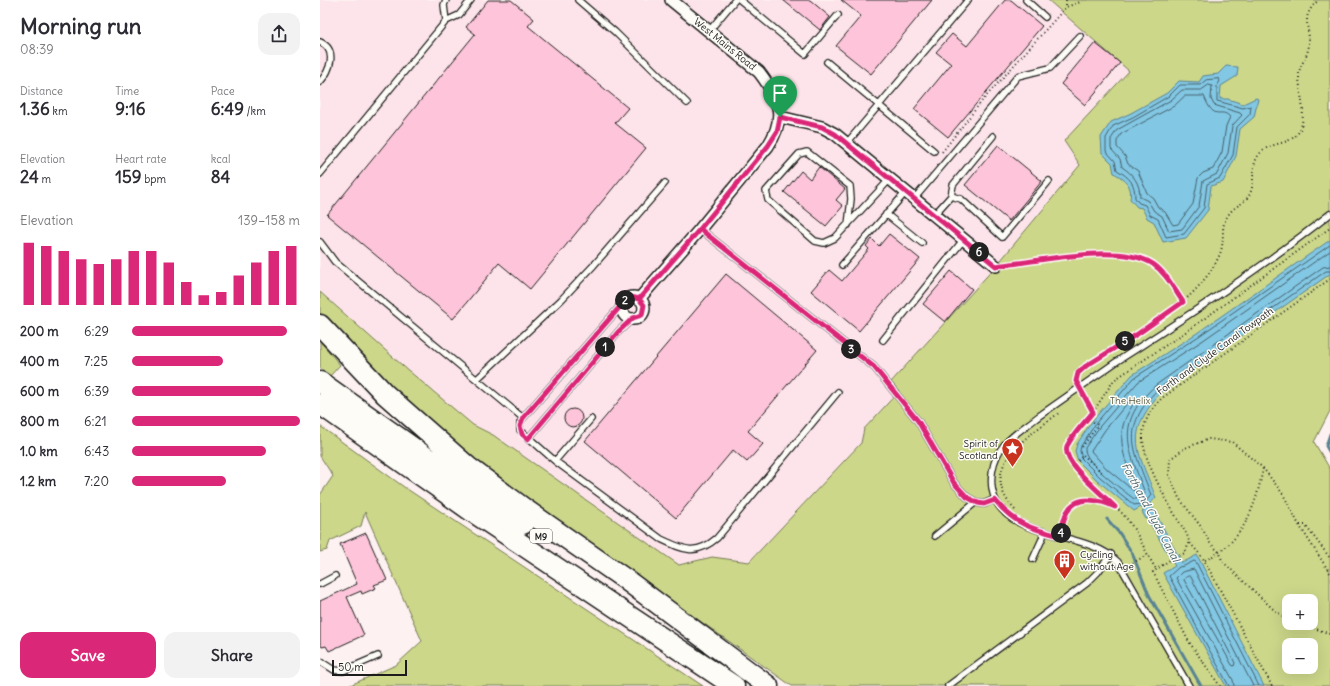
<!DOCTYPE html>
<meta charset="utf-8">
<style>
body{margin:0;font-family:Delius,sans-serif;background:#f2f2f3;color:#2b2b33;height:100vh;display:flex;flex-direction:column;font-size:15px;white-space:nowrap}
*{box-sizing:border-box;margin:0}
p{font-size:13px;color:#7c7c81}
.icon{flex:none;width:22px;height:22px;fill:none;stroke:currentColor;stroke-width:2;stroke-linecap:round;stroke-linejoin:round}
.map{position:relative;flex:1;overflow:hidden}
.details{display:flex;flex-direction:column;background:#fff;width:320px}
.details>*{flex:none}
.controls{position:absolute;left:962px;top:594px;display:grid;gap:8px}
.controls a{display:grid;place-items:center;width:36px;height:36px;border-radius:8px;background:#fff;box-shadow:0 4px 16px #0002;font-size:20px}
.scale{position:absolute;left:12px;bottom:10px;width:75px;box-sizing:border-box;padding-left:4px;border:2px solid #1c1c1c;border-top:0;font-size:11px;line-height:14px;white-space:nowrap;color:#1c1c1c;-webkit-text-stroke:3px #fdfcf7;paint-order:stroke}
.pin{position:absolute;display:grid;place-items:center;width:34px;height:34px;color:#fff;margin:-41px -17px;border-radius:50% 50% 50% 0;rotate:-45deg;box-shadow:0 0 4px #0007}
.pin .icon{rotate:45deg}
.km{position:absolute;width:20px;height:20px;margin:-10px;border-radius:50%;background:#222;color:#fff;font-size:11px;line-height:20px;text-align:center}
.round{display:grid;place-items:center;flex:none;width:42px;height:42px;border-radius:12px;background:#f2f2f3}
.overview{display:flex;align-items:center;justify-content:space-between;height:68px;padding:0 20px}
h1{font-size:22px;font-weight:800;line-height:30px}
.stats{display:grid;grid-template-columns:repeat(3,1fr);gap:6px;height:68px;padding:4px 20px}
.stats div{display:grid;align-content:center}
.stats b{font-size:17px;font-weight:800}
.stats small{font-size:11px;font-weight:400}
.stats p{font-size:11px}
.chart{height:112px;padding:8px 20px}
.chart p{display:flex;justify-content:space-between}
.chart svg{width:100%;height:72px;margin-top:4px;stroke:#db2777;stroke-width:6}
.cta{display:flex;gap:8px;margin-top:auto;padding:8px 20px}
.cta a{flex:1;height:46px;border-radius:12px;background:#db2777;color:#fff;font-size:16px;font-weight:800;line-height:46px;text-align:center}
.cta a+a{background:#f2f2f3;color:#2b2b33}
ul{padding:0 20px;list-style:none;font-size:13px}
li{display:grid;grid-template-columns:64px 48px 1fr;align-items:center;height:30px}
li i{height:10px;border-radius:5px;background:#db2777}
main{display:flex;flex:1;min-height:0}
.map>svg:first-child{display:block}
.built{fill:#fde4ea}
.green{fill:#ccd78a;stroke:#747a53;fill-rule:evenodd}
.water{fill:#82c7e3;stroke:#598393}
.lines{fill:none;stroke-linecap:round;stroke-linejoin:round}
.shore{stroke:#45606c;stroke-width:1}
.stream{stroke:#598393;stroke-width:3}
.building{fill:#fec5da;stroke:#1c1c1c}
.lane-casing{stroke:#1c1c1c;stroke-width:8}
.street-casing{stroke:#1c1c1c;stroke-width:14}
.highway-casing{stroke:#1c1c1c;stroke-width:23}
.path{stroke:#1c1c1c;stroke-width:2;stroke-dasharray:1 3;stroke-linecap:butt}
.lane{stroke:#fdfcf7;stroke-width:5.5}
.street{stroke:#fdfcf7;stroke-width:11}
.highway{stroke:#fdfcf7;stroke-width:20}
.route-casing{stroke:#fff;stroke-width:8}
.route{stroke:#db2777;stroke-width:5}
.labels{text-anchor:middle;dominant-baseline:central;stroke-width:3;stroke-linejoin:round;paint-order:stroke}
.shield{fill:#fdfcf7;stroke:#605f5e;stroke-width:1}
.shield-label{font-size:9px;font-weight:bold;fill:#1c1c1c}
.street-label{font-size:10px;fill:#1c1c1c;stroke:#fdfcf7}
.park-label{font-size:10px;fill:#5a5d42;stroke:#fdfcf7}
.poi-label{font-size:10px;fill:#1c1c1c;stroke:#fdfcf7;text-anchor:end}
.water-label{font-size:11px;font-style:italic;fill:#45606c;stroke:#fdfcf7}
</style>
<main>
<section class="details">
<div class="overview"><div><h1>Morning run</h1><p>08:39</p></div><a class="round"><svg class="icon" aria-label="share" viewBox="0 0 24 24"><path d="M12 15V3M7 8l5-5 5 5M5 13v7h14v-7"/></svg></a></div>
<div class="stats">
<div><p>Distance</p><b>1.36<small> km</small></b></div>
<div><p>Time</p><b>9:16</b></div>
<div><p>Pace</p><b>6:49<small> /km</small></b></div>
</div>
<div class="stats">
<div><p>Elevation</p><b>24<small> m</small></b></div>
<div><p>Heart rate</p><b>159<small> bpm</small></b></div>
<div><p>kcal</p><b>84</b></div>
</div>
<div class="chart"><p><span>Elevation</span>139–158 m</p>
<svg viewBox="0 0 160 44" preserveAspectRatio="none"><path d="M5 44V6M15 44V8M25 44V11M35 44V16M45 44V19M55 44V16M65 44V11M75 44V11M85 44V18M95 44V30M105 44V38M115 44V36M125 44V26M135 44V18M145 44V11M155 44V8"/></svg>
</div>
<ul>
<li><b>200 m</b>6:29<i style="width:92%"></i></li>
<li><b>400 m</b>7:25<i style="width:54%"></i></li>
<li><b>600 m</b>6:39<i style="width:83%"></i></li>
<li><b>800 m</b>6:21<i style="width:100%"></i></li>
<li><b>1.0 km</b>6:43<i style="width:80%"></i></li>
<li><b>1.2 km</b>7:20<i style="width:56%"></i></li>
</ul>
<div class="cta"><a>Save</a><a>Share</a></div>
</section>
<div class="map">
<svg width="1010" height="686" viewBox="0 0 1010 686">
<rect width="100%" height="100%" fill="#fdf1f1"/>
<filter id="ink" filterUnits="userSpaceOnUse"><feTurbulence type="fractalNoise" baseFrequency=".025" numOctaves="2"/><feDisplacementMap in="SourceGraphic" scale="8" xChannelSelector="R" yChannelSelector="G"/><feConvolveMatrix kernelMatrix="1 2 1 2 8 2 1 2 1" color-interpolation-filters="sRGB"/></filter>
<g filter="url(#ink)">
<!-- built -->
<path class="built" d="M0 0H728L810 71 744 141 760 165 676 266 571 382 579 391 544 429 541 443 429 562 392 557 359 565 173 435 153 425 83 366 0 292Z"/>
<!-- green -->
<path class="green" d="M728 0H1010V411L994 442 1010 469V686H472L165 469 61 380 0 316V292L83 366 153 425 173 435 359 565 392 557 429 562 541 443 544 429 579 391 571 382 676 266 760 165 744 141 809 71ZM969 601H991V623H969ZM969 645H991V667H969Z
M0 341 20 365 10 376 0 368Z
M0 426 84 487 383 686H28L76 665 102 641 45 512 41 526 10 541 7 550 0 552V495L13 476 0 456Z"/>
<!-- water -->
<path class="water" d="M906 66 918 67 917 76 901 86 900 99H908L923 104 936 98 938 99 934 117 920 129 916 156 903 182 891 186 888 210 866 238 843 242 834 222 827 218 822 208 817 207 810 199C813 185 804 179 794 173L792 163 782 153 781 137 791 122 811 113 847 93 859 81 879 82 883 76 898 74Z
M1010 240V274L841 392C803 436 818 450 836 498L830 503 862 563 877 555 944 686H906L843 573 855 566 827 518 826 519 822 512 824 511 821 507 814 511 777 480 758 461 755 451 757 444 772 421 812 375 877 333Z"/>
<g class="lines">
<!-- shore -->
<path class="shore" d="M899 79 900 81 897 86V101L923 108 931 106 930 114 917 127 913 155 900 178 887 184 884 208 864 234 846 237 838 219 830 215 825 205 819 203 815 198C815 183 810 178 797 170L795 161 786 151V138L793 126 813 117 849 96 860 85H880L886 80Z
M889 85 892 86 891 99 894 105 920 113 922 115 912 126 908 153 897 174 883 181 879 206 862 229 849 231 842 216 834 211 828 201 820 197C820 183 813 174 802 167L800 159 791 149V139L797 130 851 100 862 90H881Z
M865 96H884C895 124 900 106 910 117L906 126 902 152 893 169 883 173 878 178 873 204 858 224 853 225 845 212 838 207 833 198 827 193 818 171 808 164 805 156 797 147V141L801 134 854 106Z
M1010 245 879 336 814 378 776 423 761 446 760 451 762 459 780 477 814 505 825 503 831 495C814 449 799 430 838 389L1006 271H1010
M1010 251 882 341 818 382 780 426 765 448C763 462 803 490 814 499L822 498 825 493C808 448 794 423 836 385L1003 267 1010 266
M811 399 814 398 815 401C811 408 805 417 803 426 798 448 809 469 816 489L814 491 787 469 771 451 785 430Z
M869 576 871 577 915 663 914 666 912 665 864 580 865 578Z
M909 686 849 576 859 567 864 566 874 561 876 562 939 686
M914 686 913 680 856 578 862 572 874 569 933 686"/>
<!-- stream -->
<path class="stream" d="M1010 434 1006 446 1010 453
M787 519 800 534 812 553 829 595 881 686"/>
</g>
<!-- building -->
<path class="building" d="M168 0H191L214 19 208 26 308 108 295 123 326 148 210 289 179 263 133 319 7 215 155 34 146 27Z
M463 0H490L510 17 500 30Z
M521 0H612L551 74 516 46 541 16Z
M685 0H691L722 26 628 137 594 109 631 64 616 52 632 34 647 46Z
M775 43 800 63 765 105 741 84Z
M678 145 722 181 689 221 645 185Z
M499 167 525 189 516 200 523 206 506 226 464 192 481 171 490 179Z
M569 234 600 259 539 331 491 291 509 270 522 281 549 249 546 246 552 239 559 246Z
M631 271 652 289 625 322 603 304Z
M406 274 497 350 428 431 443 444 427 462 413 450 356 518 265 441Z
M244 418a9 9 0 1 1 18 0a9 9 0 1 1-18 0Z
M46 533 67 580 54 585 56 588 42 594 41 591 27 597 44 635 9 651 6 646 2 647 0 643V601L37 584 20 544Z"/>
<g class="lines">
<defs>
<path id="lane" d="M126 0 124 5 126 21 139 15 151 0
M258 0 295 32 367 103
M420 0 485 54 518 15
M706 0 725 17
M389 31 415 0
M0 42C18 50 10 71 0 82
M507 62 614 151
M526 144 648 0
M0 174 126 21
M631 196 633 185 673 136
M594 199 698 76 730 68 760 36
M566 214 602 243
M614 215 631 196 641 199 682 237 729 181
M528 225 531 199 530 186 487 152 479 154 446 191 448 200 495 241 504 243 515 238 570 179
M380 229 554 367 598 421 634 483 647 497 658 503 664 504 675 499
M0 242 15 262 203 418 200 423V430L235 461 341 539C364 550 376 556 397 538L518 392
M522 265 586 192
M563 340 644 239
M157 379 241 300 274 265 345 183
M203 418 305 301
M208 439 298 332 313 318
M235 461 271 419
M615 536 656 502
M713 559 723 537 722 531
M0 584 15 576
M0 661 14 670 23 671 58 656
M628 686 767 583 778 572 791 554
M869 686 798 562C767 530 694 541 675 499 668 482 672 459 684 445 693 434 708 425 719 416 745 398 770 380 796 362 869 315 942 268 1010 214"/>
<path id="street" d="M460 117 502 127 515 134 676 266
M302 308a11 11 0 1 1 22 0a11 11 0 1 1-22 0Z
M319 299 380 229 448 146C467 117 459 98 439 72L351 0"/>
<path id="highway" d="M0 325 65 394 148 467 206 510 305 579 448 686
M0 382 100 453 203 524
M0 404 153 512 414 686"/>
</defs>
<!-- lane casing -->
<use href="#lane" class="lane-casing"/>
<!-- street casing -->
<use href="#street" class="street-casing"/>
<!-- highway casing -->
<use href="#highway" class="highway-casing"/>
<!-- path -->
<path class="path" d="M746 0V7L766 0
M622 152 662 101 746 7
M686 265C725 261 798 243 833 264 846 273 854 289 863 302
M756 380C758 374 760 370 766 365 797 342 832 326 862 302 876 292 900 263 902 246 904 236 901 226 907 217 913 205 927 204 931 191 935 180 931 166 938 156 949 139 974 148 981 127 986 111 979 91 979 75 979 66 986 59 988 50 993 28 977 18 999 0
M763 394 773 412 752 439 747 447V457L755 468 795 507
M773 412 794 380 870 329 1010 228
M762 447 778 425 772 421
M758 461 763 455 783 473
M695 510C654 466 710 436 740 412
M980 525H985L1010 558
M742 530C745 516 749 504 765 501 805 492 819 543 836 569
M869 543 865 553 848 561 833 572 869 642 900 686
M885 560C923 543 936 507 943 468
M809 565 827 555
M969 621 952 608 902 561 900 553 890 543 882 528 859 498 849 475 850 459 865 448 889 439 912 442 943 468 963 494 979 525 1010 573
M971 623 978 628H994L1010 634
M952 686 884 560C880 554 875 549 871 544 868 541 868 536 866 533 853 512 823 462 823 439 822 423 831 409 842 398L1010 279"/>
<!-- lane -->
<use href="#lane" class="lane"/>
<!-- street -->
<use href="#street" class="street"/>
<!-- highway -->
<use href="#highway" class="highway"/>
</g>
</g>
<g class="lines" filter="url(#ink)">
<defs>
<path id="route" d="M460 117 457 132 448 146 380 229 319 299 324 305 322 315 313 318 298 332 208 439 202 434 200 426 203 418 305 301 311 297 319 299 380 229 554 367 598 421 634 483 647 497 658 503 664 504 675 500C694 524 712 529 740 536 742 529 743 519 747 512 757 494 780 500 795 507 784 495 741 463 747 446 753 434 765 422 773 412L756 381 758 373 766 366 819 333 863 302C854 289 846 273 833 264 798 242 717 262 676 266L515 134 502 127 460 117"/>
</defs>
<!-- route casing -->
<use href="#route" class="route-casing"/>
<!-- route -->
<use href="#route" class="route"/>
</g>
<!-- icons -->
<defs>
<symbol id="sight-pin" viewBox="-11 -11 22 30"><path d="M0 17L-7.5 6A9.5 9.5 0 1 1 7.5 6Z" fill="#c8321e" stroke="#fdfcf7"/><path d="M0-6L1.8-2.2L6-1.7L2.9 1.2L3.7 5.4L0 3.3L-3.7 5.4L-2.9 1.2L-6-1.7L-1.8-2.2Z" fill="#fff"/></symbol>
<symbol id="building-pin" viewBox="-11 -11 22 30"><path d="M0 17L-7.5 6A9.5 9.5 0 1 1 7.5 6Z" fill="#c8321e" stroke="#fdfcf7"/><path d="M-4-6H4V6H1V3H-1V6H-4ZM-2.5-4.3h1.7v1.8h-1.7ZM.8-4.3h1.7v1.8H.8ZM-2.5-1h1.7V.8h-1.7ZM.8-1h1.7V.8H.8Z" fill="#fff"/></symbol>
</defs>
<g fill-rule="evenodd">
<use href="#sight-pin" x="680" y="436" width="25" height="34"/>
<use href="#building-pin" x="732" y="548" width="25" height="34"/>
</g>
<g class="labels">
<!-- shield labels -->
<rect class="shield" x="210" y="529" width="22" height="14" rx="3"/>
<g class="shield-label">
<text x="221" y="536">M9</text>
</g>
<!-- street labels -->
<g class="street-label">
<text transform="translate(405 44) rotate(39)">West Mains Road</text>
<text transform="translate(895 351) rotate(-36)">Forth and Clyde Canal Towpath</text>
</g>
<!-- park labels -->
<g class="park-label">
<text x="810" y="400">The Helix</text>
</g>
<!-- poi labels -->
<g class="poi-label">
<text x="678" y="443">Spirit of<tspan x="678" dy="12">Scotland</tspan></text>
<text x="760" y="554" text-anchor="start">Cycling<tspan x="760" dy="12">without Age</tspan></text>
</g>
<!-- water labels -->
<g class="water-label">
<text transform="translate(831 512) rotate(62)">Forth and Clyde Canal</text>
</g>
</g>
</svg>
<div class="controls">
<a>+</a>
<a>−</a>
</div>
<div class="scale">50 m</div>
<div class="pin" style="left:460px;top:117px;background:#1e9e55"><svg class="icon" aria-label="arrive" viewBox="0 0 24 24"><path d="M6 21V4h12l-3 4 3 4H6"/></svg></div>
<b class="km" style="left:285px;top:347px">1</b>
<b class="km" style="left:305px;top:300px">2</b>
<b class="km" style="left:531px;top:349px">3</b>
<b class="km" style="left:741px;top:533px">4</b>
<b class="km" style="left:805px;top:341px">5</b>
<b class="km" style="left:659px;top:252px">6</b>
</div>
</main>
